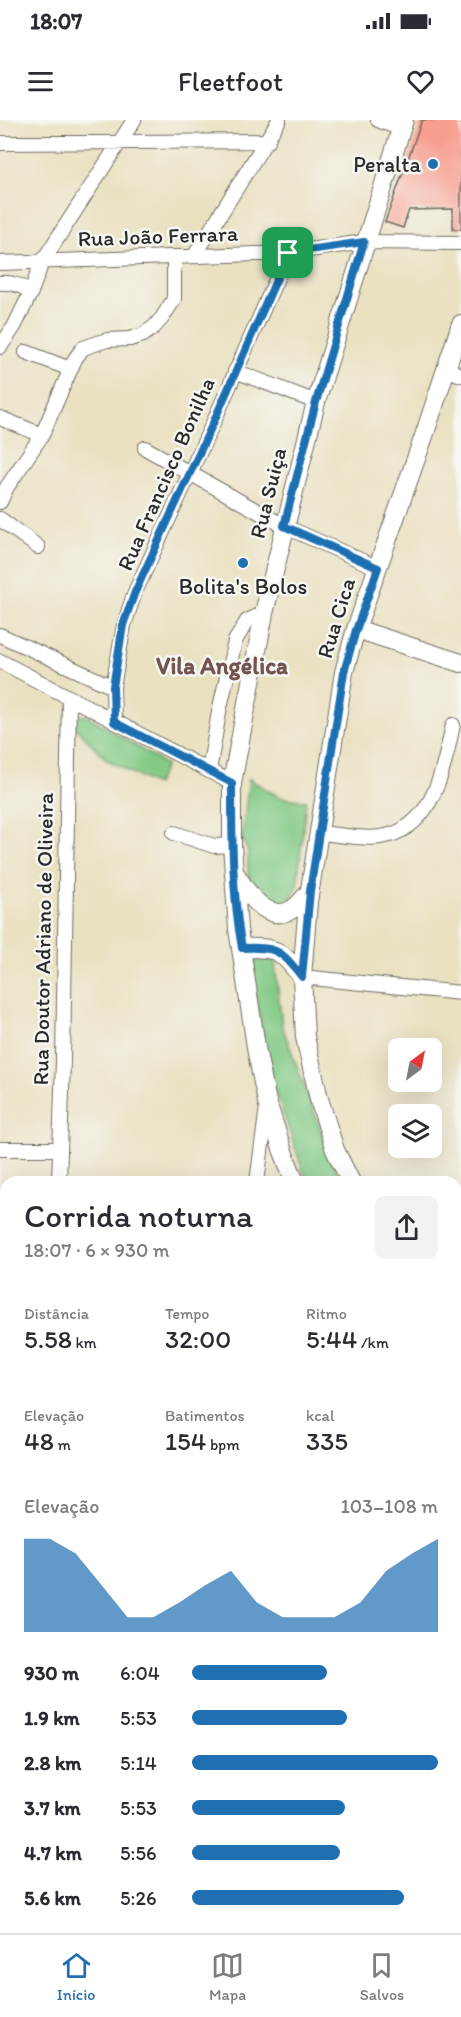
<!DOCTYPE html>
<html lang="pt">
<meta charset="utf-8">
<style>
body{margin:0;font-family:Itim,sans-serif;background:#f2f2f3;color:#2b2b33;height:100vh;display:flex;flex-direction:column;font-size:22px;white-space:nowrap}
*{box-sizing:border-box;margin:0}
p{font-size:20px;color:#7c7c81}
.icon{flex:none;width:33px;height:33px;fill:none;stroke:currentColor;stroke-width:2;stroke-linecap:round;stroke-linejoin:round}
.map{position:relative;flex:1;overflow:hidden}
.panel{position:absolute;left:0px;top:1056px;width:462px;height:758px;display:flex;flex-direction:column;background:#fff;border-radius:18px 18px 0 0;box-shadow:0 6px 24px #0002}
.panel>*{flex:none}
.needle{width:39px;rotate:32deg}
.controls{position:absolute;left:388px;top:918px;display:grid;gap:12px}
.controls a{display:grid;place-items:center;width:54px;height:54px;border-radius:9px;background:#fff;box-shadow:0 6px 24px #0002;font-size:30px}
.pin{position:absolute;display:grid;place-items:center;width:51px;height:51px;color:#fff;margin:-26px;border-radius:12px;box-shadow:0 3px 9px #0006}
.round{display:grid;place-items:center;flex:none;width:63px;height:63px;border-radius:9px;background:#f2f2f3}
.head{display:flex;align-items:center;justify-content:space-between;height:102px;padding:0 24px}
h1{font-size:33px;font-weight:600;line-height:45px}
.stats{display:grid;grid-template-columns:repeat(3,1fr);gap:9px;height:102px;padding:6px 24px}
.stats div{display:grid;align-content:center}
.stats b{font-size:26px;font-weight:600}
.stats small{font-size:16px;font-weight:400}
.stats p{font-size:16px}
.chart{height:168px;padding:12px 24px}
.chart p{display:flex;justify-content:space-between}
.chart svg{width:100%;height:108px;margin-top:6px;fill:#1f6fb2;opacity:.7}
ul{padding:0 24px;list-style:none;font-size:20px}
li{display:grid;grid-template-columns:96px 72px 1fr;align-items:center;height:45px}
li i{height:15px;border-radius:8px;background:#1f6fb2}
.status{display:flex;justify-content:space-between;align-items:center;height:42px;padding:0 30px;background:#fff;direction:ltr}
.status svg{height:16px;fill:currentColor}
header{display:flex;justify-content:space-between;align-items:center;height:78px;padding:0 24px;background:#fff;font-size:27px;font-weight:600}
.tabs{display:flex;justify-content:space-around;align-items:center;height:84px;border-top:2px solid #e1e1e2;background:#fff;font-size:16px;color:#7c7c81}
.tabs a{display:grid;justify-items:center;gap:3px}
.tabs .selected{color:#1f6fb2}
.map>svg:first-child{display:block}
.green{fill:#83ca86;stroke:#577a58;stroke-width:1.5}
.building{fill:#f79e8e}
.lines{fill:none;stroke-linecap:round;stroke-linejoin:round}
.minor-casing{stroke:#6e6b60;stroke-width:16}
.major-casing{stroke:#6e6b60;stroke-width:20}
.minor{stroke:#fff;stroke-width:14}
.major{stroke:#fff;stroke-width:18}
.route-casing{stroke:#fff;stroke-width:12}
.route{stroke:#1f6fb2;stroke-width:8}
.poi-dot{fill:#1f6fb2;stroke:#f6f6f2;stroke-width:2}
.labels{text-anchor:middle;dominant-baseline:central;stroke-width:5;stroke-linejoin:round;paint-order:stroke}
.poi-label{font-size:22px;fill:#2b2b2b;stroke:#f6f6f2;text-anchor:end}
.street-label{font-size:22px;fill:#2b2b2b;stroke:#f6f6f2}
.neighbourhood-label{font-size:24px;font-weight:bold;fill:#72534e;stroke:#f6f6f2}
</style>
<div class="status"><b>18:07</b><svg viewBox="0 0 49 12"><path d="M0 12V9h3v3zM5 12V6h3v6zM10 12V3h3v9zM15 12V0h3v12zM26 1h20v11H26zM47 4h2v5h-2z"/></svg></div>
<header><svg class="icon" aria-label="menu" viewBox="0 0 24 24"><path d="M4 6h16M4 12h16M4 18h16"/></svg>Fleetfoot<svg class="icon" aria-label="heart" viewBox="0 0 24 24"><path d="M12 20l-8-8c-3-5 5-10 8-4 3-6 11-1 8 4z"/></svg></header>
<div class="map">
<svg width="461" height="1813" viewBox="0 0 461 1813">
<rect width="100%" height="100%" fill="#f6f6f2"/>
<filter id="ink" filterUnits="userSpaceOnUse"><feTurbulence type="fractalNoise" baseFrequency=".0167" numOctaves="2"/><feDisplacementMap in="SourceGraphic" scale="12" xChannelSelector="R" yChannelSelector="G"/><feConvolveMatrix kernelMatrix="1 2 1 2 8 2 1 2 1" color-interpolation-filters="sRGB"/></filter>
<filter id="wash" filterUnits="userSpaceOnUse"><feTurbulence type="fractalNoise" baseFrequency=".008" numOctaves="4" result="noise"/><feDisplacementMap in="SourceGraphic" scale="24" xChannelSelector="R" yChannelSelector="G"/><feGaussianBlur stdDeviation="1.35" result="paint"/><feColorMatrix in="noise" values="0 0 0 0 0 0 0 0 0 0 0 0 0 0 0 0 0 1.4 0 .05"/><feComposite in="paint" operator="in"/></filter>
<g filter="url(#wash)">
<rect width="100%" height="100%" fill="#eae1c1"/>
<!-- green -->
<path class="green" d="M78 595 90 597 166 645 156 665 107 640 71 603 73 597Z
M249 659 279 677 306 681 297 766 292 776 283 784 267 780 254 765 248 753V732L242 718Z
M268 835 275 844 282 906 340 1062H307L270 956 251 849 257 838Z"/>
<g id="blocks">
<!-- building -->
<path class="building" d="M422 0H461V109H453V89L409 90 403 108 385 102Z"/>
</g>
</g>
<g filter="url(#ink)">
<use href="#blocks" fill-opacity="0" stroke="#6e6b60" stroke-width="1.5"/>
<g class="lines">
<defs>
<path id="minor" d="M378 0 401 9
M0 23 268 21
M195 135 279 0
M0 143 288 133 364 122 461 123
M0 163C12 162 21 165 31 172L14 207 0 227
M31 172 42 142 134 0
M26 232 70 249
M446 249 461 255
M235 251 316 282
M0 298 42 315
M145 328 284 406 378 448
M0 382 7 367 42 315 75 239 83 228 107 220 130 219 143 215 154 207 162 198 174 179V137
M0 399 38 427
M0 515 113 567
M0 541 232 663
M114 602 113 567 124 505 135 472 214 301 288 133
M209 651 219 592 235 521 247 501 264 493
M174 713 214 726 232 725
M319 713C338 714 361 720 380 717 434 710 443 649 453 605
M302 857 461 873
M0 1029H59
M59 1062 63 941 69 577
M257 1062 267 987
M456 1129H461
M0 1142H6
M0 1235 6 1230
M0 1467 6 1488
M0 1527 6 1525
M456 1661 461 1673
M0 1724 6 1740
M0 1795 6 1792
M384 1808 386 1813
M130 1813 132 1808"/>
<path id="major" d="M356 509 461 543
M235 753C245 770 265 802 289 791 298 787 304 778 310 771
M241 828C278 827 279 829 302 857
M295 1062 282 1029 267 982 257 933 238 809 232 725V663L264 493 316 282 404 0
M351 1062 335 1030 319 979 305 917 302 857 308 782 344 552 356 509 424 316 461 204
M456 1283 461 1293
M456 1395 461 1406"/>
</defs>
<!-- minor casing -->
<use href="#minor" class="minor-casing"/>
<!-- major casing -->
<use href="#major" class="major-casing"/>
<!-- minor -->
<use href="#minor" class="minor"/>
<!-- major -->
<use href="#major" class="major"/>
</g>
</g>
<g class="lines" filter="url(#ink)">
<defs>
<path id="route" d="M364 122 316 282 284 406 378 448 356 510 344 552 310 771 302 857C280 829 277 827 242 828 232 774 232 718 232 663L114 602 113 567 123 505 135 472 214 301 288 133Z"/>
</defs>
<!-- route casing -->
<use href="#route" class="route-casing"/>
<!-- route -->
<use href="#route" class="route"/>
</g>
<!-- markers -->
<g class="poi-dot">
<circle cx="433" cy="44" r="6"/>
<circle cx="243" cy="443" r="6"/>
</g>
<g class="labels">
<!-- poi labels -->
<g class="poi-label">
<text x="421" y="44">Peralta</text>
<text x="243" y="466" text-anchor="middle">Bolita's Bolos</text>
</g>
<!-- street labels -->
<g class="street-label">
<text transform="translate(158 116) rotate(-2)">Rua João Ferrara</text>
<text transform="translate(166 354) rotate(-66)">Rua Francisco Bonilha</text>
<text transform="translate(268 373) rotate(-76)">Rua Suiça</text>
<text transform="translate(336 498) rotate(-73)">Rua Cica</text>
<text transform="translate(43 819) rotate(-89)">Rua Doutor Adriano de Oliveira</text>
</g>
<!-- neighbourhood labels -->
<g class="neighbourhood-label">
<text x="222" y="545">Vila Angélica</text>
</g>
</g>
</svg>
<div class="controls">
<a><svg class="needle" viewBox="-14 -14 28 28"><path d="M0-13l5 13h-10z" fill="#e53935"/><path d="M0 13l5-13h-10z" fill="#7c7c81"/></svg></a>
<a><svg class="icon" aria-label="layers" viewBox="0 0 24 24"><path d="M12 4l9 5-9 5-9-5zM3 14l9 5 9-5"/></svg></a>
</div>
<div class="pin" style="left:288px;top:133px;background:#1e9e55"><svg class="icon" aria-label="arrive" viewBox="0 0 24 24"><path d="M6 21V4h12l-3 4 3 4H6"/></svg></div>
<section class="panel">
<div class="head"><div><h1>Corrida noturna</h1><p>18:07 · 6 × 930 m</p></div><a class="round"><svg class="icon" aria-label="share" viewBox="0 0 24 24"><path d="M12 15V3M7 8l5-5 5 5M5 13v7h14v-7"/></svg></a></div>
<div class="stats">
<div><p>Distância</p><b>5.58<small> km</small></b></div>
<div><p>Tempo</p><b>32:00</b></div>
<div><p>Ritmo</p><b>5:44<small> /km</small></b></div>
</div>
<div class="stats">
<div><p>Elevação</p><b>48<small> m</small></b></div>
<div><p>Batimentos</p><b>154<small> bpm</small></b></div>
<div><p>kcal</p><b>335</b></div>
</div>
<div class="chart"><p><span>Elevação</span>103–108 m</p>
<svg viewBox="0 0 160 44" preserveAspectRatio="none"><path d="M0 44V6L10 6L20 12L30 25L40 38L50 38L60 32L70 25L80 19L90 32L100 38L110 38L120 38L130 32L140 19L150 12L160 6V44z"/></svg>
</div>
<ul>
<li><b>930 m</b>6:04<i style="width:55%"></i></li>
<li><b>1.9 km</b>5:53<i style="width:63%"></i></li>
<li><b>2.8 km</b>5:14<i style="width:100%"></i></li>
<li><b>3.7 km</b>5:53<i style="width:62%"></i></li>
<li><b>4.7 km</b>5:56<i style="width:60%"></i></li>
<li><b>5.6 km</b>5:26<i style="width:86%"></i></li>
</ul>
</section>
</div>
<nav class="tabs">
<a class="selected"><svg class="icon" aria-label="home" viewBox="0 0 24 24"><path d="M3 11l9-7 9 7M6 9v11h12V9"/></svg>Início</a>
<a><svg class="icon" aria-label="map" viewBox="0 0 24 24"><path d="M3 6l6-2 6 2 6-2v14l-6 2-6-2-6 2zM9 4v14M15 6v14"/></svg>Mapa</a>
<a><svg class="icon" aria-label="saved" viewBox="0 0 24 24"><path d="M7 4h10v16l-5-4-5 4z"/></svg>Salvos</a>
</nav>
